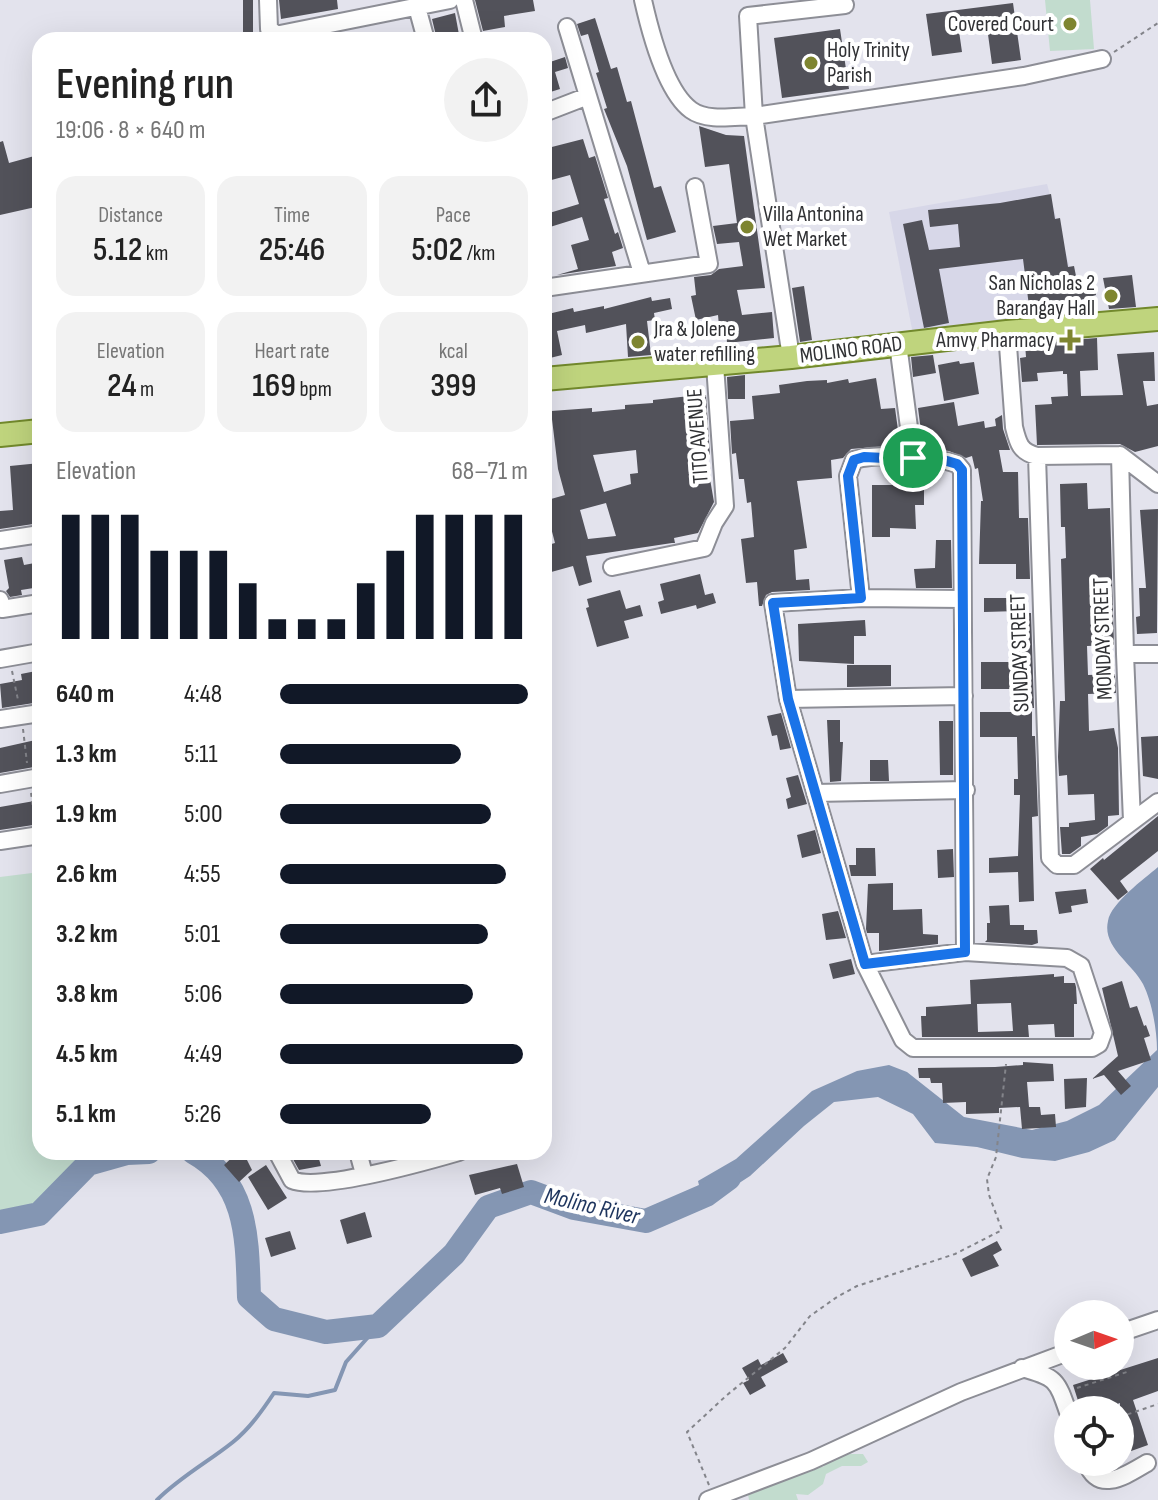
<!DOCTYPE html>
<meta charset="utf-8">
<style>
body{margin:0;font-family:"Sofia Sans Condensed",sans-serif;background:#f2f2f2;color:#222;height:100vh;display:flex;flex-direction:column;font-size:30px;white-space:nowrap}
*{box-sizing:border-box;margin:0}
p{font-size:26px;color:#767676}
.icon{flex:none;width:44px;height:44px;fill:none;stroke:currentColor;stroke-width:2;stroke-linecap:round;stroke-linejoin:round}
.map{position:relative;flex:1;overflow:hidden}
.sheet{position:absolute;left:32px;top:32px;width:520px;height:1128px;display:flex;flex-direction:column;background:#fff;border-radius:24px;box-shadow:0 8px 32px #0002}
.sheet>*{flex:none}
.needle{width:52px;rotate:88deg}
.fabs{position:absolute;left:1054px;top:1300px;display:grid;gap:16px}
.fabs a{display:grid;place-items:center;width:80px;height:80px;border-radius:50%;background:#fff;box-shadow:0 8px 32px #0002;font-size:40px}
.pin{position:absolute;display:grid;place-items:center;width:68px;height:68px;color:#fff;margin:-34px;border:4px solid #fff;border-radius:50%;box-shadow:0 2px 8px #0007}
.round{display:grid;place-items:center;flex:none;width:84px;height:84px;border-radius:42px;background:#f2f2f2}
.summary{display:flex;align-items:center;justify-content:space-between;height:136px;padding:0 24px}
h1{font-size:44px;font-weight:600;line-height:60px}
.metrics{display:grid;grid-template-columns:repeat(3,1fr);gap:12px;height:136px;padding:8px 24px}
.metrics div{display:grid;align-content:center;border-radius:20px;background:#f2f2f2;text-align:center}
.metrics b{font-size:34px;font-weight:600}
.metrics small{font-size:22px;font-weight:400}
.metrics p{font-size:22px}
.chart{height:224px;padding:16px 24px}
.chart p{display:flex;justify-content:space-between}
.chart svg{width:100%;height:144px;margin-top:8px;stroke:#111827;stroke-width:6}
ul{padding:0 24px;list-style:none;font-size:26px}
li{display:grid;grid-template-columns:128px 96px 1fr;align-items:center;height:60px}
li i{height:20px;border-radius:10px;background:#111827}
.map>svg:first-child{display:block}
.built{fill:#d7d7e8}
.green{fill:#c2dcce}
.water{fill:#8496b3}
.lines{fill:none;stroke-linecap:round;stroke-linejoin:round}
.stream{stroke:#8496b3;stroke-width:4}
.river{stroke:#8496b3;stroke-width:24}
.building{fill:#52525a;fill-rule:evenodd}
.minor-casing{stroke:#8d8e96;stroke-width:20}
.major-casing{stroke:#72892c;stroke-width:26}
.path{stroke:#83848a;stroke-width:2;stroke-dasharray:4 4;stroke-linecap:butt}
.minor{stroke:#fff;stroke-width:16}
.major{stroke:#bfd47d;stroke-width:22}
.route-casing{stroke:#fff;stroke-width:16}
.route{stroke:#1a73e8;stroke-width:10}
.poi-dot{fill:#7e8530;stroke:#fff;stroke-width:3}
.labels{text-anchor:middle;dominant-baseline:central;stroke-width:8;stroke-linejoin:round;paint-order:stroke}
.poi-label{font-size:22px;fill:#303134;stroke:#fff;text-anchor:end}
.street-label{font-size:22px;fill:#303134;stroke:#fff}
.water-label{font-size:24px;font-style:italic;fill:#1e355e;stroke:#fff}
</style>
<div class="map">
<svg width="1158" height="1500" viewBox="0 0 1158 1500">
<rect width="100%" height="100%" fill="#e3e3ed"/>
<!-- built -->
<path class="built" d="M1047 184 1083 316 913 334 889 212Z"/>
<!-- green -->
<path class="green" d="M1045 0H1090L1094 49 1050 51Z
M40 872V1152L148 1153H127L88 1164 39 1214 0 1222V877Z
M850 1454H863L868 1462 861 1466H842L826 1474 823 1484 808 1495 796 1494 798 1500H749L748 1494 757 1487 817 1465 823 1467 830 1459Z"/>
<!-- water -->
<path class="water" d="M1158 867V1087L1115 1140 1089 1152 1055 1161 1022 1158 977 1147 935 1143 913 1114 878 1097 834 1102 804 1126 750 1176 704 1206 698 1181 736 1159 812 1091 857 1071 889 1065 907 1072 964 1117 1032 1130 1067 1121 1099 1105 1157 1050C1157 1030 1152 1002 1143 984 1132 963 1102 947 1108 921 1111 903 1144 879 1158 867Z"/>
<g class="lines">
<!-- stream -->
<path class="stream" d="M157 1500C180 1477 208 1462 233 1442 250 1428 262 1411 274 1393L308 1396 335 1390 346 1362 378 1326"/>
<!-- river -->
<path class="river" d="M193 1152C249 1183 247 1241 249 1297L274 1319 326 1332 378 1326 454 1254 488 1207 531 1192 574 1208 646 1221 706 1195 729 1178
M0 1222 39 1214 88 1164 127 1153 149 1152"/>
</g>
<!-- building -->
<path class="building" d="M243 0H253V33H243Z
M279 0H337L338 9 281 19Z
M475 0H533L535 11 504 16 505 27 483 31Z
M1013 3 1021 60 992 64 987 27 959 31 962 52 932 56 926 14Z
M455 13 460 40H437L432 19Z
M595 18 611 69 617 67 627 102 631 101 654 188 661 186 676 232 647 240 627 166 604 109 607 108 596 73 599 72 588 34 581 36 577 24Z
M840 29 849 89 782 98 774 38Z
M565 57 568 68 555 72 560 89 544 94V64Z
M699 126 726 135 744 136 765 288 737 290 742 315 772 312 774 338 727 343 726 325 719 326 718 315 696 320 691 296 696 295 694 277 711 275 719 269 743 266 739 242 717 244 713 226 737 223 729 164 705 167Z
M583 139 589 158 595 156 608 198 604 199 615 234 618 232 623 248 612 252 616 266 557 275 578 269 571 245 589 240 582 217 550 227 546 214 579 204 570 175 544 182V149Z
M3 141 9 163 38 155 40 206 0 215V142Z
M1051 194 1055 219 1060 218 1068 267 1074 266 1077 281 1095 279 1096 295 1052 309V314L1013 317 1012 308 1029 306 1023 259 939 269 949 323 924 328 903 224 922 220 929 250 960 247 958 224 930 227 928 210 1000 203Z
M1132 275 1136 307 1109 309 1103 278Z
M804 286 812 340 800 342 792 288Z
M651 297 652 301 670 298 672 309 654 313 655 320 647 321 651 355 628 357 626 324 586 333 585 325 557 331 562 355 550 358 544 333V315L573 308 574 312 604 306V309Z
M1097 338 1098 370 1080 371 1081 396 1123 395 1117 354 1154 352 1155 381H1143L1147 406 1158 404V446L1135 452 1120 444 1037 445 1035 405 1052 404 1051 397 1068 396 1067 374H1063V371L1037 373 1038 381 1022 382 1020 358 1026 357 1025 344Z
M933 355 936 373 913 377 911 357Z
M959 361 960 364 974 362 979 394 944 401 938 365Z
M745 375V399H728L727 377Z
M876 378 881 409 895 408 900 445 851 449 843 458 831 460 832 478 797 481 807 548 794 550 796 580 809 579 810 590 772 592 766 595 762 606H759L757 582 746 583 741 539 754 537 751 502 747 503 744 479H739L736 453 732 454 730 421 754 419 752 396 780 393 779 385 807 381 827 380V383L848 379 849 383Z
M699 395H706L710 456H706L714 502 698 533 674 538 675 543H672L586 556 592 582 579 586 573 566 544 574V546L555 543 544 501 565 495 558 469 551 411 592 408V412L625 409V405L653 403V400ZM636 450 638 473 630 474 631 484 604 492 593 455ZM606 503 616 536 588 539 580 510Z
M954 402 958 426 984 421 985 428 996 426 995 419 1002 415 1003 429 1010 450H999L1003 472H1018L1019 518H1028L1030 579H1016V564H979L981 501H983L978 468 975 469 972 456 966 458 949 451 923 447 918 408Z
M40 463V523L0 529V511L13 510 10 466Z
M903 482H924V505H915L916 529 890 528V537H872V485H903Z
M1087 483 1088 509 1110 508 1114 645 1087 646 1088 675 1115 674 1116 693 1088 694 1089 731 1114 728 1118 748 1119 815 1108 816V826L1097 834 1081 837V846L1070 854H1062L1060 827H1069V823L1095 820 1094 794 1068 795 1067 775 1059 776 1058 757 1060 701H1065L1061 559 1066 558 1065 527H1061L1060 484Z
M1158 509 1157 633 1137 634 1136 617 1140 616 1139 588H1146L1140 510Z
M936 540H951L952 588H916L914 569 935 568Z
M22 557 24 565 40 562V587L21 590 22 595 10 597 6 591 9 588 4 560Z
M700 574 705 595 713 593 716 603 697 609 696 605 661 614 658 602 664 600 660 584Z
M620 590 626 609 640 605 643 616 624 621 629 638 597 647 586 608 589 607 587 599Z
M984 598H1020V611L984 612Z
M1011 613H1031L1034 708H1032V736H1035L1038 816 1032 817 1034 901 1019 902 1018 872 989 873V858L1018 856 1020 795H1014V779H1018L1017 737H980V712H1014V689H981V662H1014Z
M865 620 866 636H854V664L799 661 798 624Z
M847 665H891V686L847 687Z
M36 671 40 702 2 708 0 684 22 680 21 674Z
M781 713 791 748 780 750 777 735 772 736 767 716Z
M827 720H840V742H843L841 781 830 782Z
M939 721H953V775H940Z
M1158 736V779L1143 776 1141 737Z
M40 739V766L0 773V748Z
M870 760H888L889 781H870Z
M798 775 807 804 788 809 786 799 791 797 786 778Z
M40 800V824L0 830V807Z
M1158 816V851L1120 881 1128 892 1118 900 1090 869 1103 858 1104 860Z
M815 830 821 853 802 858 797 835Z
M856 848H875L876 876H851L849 865H856Z
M953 849 954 877 938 878 937 850Z
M893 883V910L922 909 923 934 938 935V944L879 951V933H867L866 929 868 884Z
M1086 889 1088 903 1071 906 1072 912 1059 914 1055 892Z
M1009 905 1010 925H1024V930H1037L1038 943 1032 945 985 942 987 940V923H990L989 906Z
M838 911 846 938 826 940 822 914Z
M851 959 855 974 833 979 829 964Z
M1054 974V977L1064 976V983H1075L1076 987 1077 1004H1074V1037H1055L1054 1024 1028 1025 1029 1037H922L921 1016H926V1007L971 1004 970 980ZM1011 1003 1013 1031 978 1032 977 1004Z
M1122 981 1130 1008 1137 1006 1144 1026 1146 1025 1150 1036 1144 1038 1151 1060 1118 1071 1131 1086 1121 1095 1104 1075 1092 1079 1118 1056 1102 988Z
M1023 1062 1053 1064 1054 1081 1027 1082 1029 1107H1040L1041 1115 1055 1114 1056 1127 1022 1129 1020 1107 999 1108V1113L966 1114V1102L943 1103 942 1083H931L930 1078H919L918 1068 995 1067 1023 1065Z
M1087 1078 1086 1107 1065 1109 1064 1079Z
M238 1152H243L252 1170 239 1182 224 1165Z
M289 1152H317L321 1166 299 1170Z
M517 1164 524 1187 502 1194 500 1188 475 1195 469 1175Z
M266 1165 287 1198 268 1210 248 1177Z
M365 1212 372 1237 347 1244 340 1220Z
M290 1231 296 1249 271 1257 265 1238Z
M997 1241 1002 1250 993 1255 999 1266 971 1277 962 1259Z
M783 1353 788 1362 761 1377 766 1386 750 1395 743 1383 749 1380 742 1368 758 1359 761 1365Z
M1158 1358V1391L1133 1400 1148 1445 1120 1455V1403L1100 1410H1081L1073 1385Z"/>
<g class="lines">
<defs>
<path id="minor" d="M268 0 269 29 276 34H280L450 0
M464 0 474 40
M643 0C650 31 665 91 691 110 707 122 736 116 754 116L1024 76 1102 59
M417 7 426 40
M567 27 642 273
M544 113 588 96
M544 288 709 264 695 187
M1007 332 1014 427C1018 443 1020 452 1037 456L1120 455 1158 484
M898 344 913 458
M791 357 754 116 748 16 845 5
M1120 455 1125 654 1132 821
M1037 456 1050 858 1057 865H1074L1158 802
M0 540 40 534
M612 567 704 548 714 523 725 506 715 365
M861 598 848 476 854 460C879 453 932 456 957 464L962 470 965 952
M0 600 2 609 40 603
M1125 654H1158
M0 659 40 652
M788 699 964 696
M0 719 40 713
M0 784 40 777
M815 793 966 790
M0 841 40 835
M965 952 1067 958 1081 966 1103 1033 1099 1044 1092 1048H913L903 1040 865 964Z
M865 964 788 699 773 603 861 598 962 599
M277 1152 292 1180C319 1192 428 1161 459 1152
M358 1152 364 1174
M1120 1333 1158 1320
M1022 1368C1056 1377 1057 1380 1068 1412
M1086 1462C1099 1495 1126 1475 1147 1463
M708 1500 811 1461 961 1392 1068 1352"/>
<path id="major" d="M544 379 791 357 1007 332 1158 319
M0 435 40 431"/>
</defs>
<!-- minor casing -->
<use href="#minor" class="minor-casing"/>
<!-- major casing -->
<use href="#major" class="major-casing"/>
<!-- path -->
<path class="path" d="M1114 52 1158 23
M12 671 18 700
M23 729 27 763
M31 793 35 822
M1077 1388 1130 1371
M1120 1417 1158 1404
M709 1485 687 1432 727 1395 785 1348 810 1316 837 1297 857 1286 955 1254 1002 1230 989 1195 987 1179 996 1157 1006 1064"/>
<!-- minor -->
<use href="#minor" class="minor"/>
<!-- major -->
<use href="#major" class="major"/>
</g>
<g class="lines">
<defs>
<path id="route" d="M864 457 947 461 957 464 962 470 965 952 865 964 788 699 773 603 861 598 848 476 854 460Z"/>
</defs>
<!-- route casing -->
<use href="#route" class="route-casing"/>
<!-- route -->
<use href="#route" class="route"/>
</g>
<!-- markers -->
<g class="poi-dot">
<circle cx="1070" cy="24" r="8"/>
<circle cx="811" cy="63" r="8"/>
<circle cx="747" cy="227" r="8"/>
<circle cx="1111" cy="296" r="8"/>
<path d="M1066 328h8v8h8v8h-8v8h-8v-8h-8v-8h8z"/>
<circle cx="638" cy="342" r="8"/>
</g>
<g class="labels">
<!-- poi labels -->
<g class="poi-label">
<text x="1054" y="24">Covered Court</text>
<text x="827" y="50" text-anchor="start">Holy Trinity<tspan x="827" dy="25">Parish</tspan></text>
<text x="763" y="214" text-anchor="start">Villa Antonina<tspan x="763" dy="25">Wet Market</tspan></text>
<text x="1095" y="283">San Nicholas 2<tspan x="1095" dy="25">Barangay Hall</tspan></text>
<text x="654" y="329" text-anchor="start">Jra &amp; Jolene<tspan x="654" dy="25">water refilling</tspan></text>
<text x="1054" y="340">Amvy Pharmacy</text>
</g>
<!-- street labels -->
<g class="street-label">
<text transform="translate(851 350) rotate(-7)">MOLINO ROAD</text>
<text transform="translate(698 436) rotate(-94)">TITO AVENUE</text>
<text transform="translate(1103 639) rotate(-92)">MONDAY STREET</text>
<text transform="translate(1020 653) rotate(-92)">SUNDAY STREET</text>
</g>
<!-- water labels -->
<g class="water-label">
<text transform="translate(592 1206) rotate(13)">Molino River</text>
</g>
</g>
</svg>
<div class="fabs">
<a><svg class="needle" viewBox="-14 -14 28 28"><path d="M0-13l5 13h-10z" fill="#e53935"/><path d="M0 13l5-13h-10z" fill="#767676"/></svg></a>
<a><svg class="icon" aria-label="locate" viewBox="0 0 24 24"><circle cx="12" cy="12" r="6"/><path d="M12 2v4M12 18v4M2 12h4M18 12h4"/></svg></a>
</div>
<div class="pin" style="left:913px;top:458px;background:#1e9e55"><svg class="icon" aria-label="arrive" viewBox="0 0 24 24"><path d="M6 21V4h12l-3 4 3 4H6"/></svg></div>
<section class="sheet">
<div class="summary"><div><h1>Evening run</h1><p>19:06 · 8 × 640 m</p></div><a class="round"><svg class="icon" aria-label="share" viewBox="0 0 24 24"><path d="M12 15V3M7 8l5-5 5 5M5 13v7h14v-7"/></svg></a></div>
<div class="metrics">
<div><p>Distance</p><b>5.12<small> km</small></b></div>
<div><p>Time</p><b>25:46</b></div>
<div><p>Pace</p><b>5:02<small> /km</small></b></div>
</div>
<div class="metrics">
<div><p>Elevation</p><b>24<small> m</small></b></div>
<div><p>Heart rate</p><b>169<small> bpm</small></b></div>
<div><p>kcal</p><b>399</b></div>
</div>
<div class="chart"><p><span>Elevation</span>68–71 m</p>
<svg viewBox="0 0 160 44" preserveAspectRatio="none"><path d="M5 44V6M15 44V6M25 44V6M35 44V17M45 44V17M55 44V17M65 44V27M75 44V38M85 44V38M95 44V38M105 44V27M115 44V17M125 44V6M135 44V6M145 44V6M155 44V6"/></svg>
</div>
<ul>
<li><b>640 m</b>4:48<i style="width:100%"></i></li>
<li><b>1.3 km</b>5:11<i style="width:73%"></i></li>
<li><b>1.9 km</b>5:00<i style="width:85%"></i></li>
<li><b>2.6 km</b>4:55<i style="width:91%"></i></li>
<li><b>3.2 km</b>5:01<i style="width:84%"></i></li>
<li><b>3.8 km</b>5:06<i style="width:78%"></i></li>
<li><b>4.5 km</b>4:49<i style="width:98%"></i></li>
<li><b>5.1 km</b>5:26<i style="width:61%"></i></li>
</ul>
</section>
</div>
